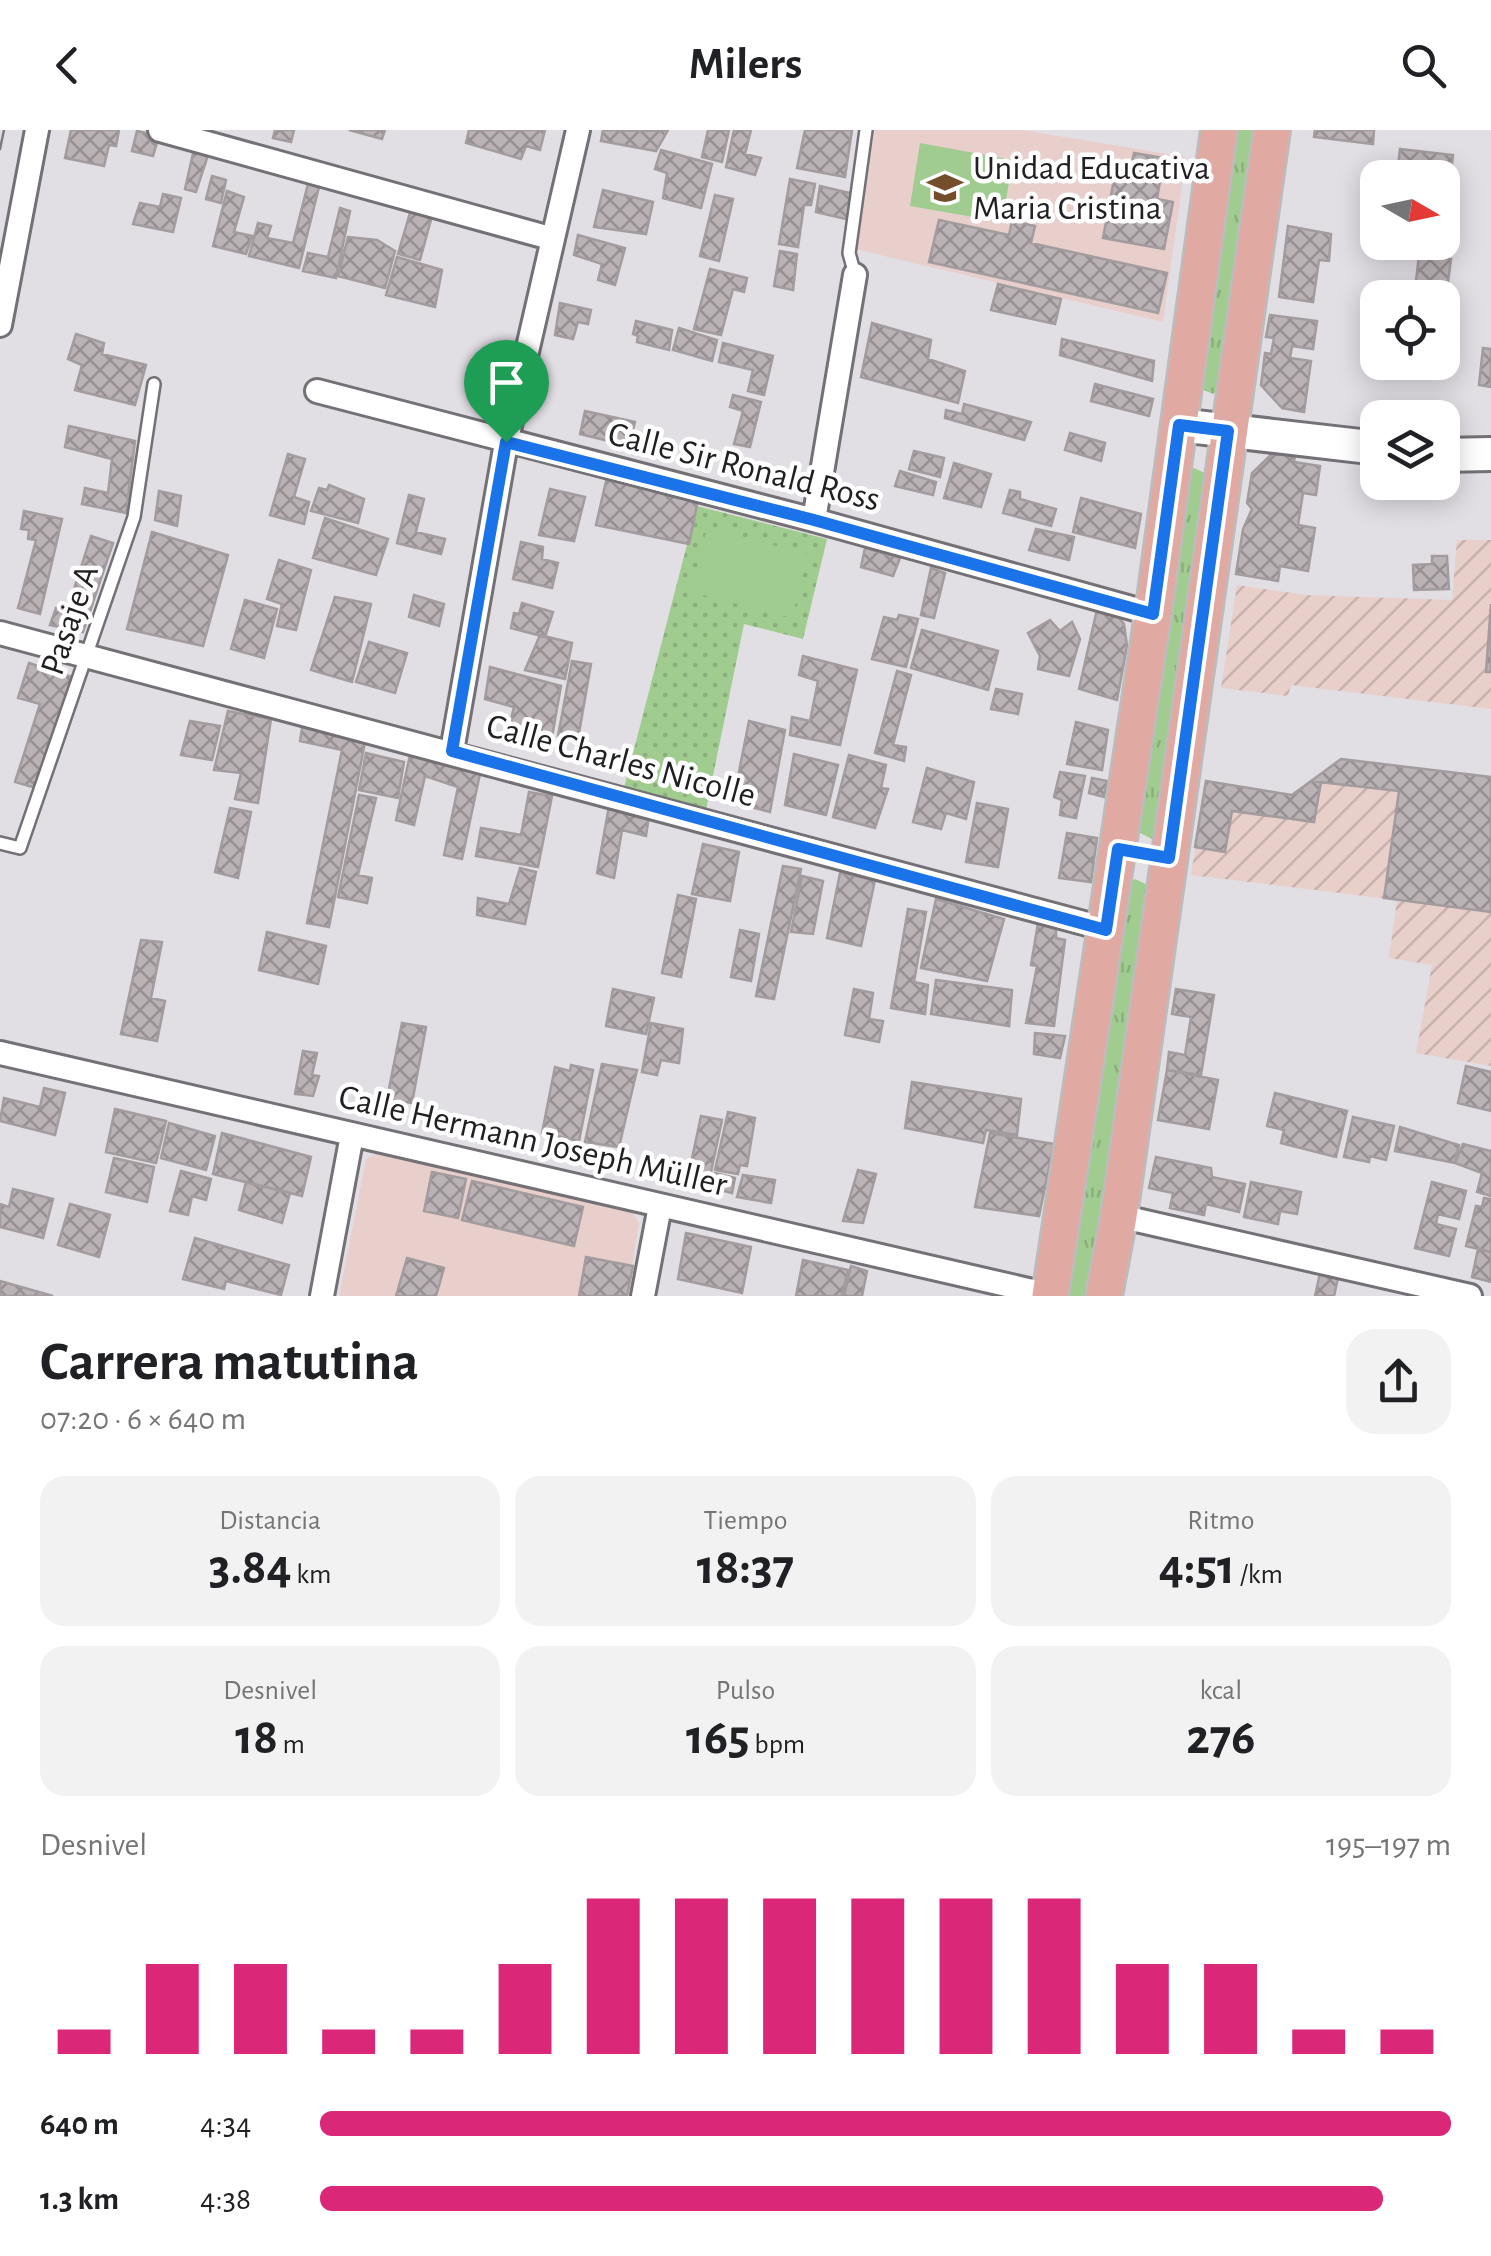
<!DOCTYPE html>
<html lang="es">
<meta charset="utf-8">
<style>
body{margin:0;font-family:"Alegreya Sans",sans-serif;background:#f2f2f2;color:#202124;height:100vh;display:flex;flex-direction:column;font-size:38px;white-space:nowrap}
*{box-sizing:border-box;margin:0}
p{font-size:32px;color:#757577}
.icon{flex:none;width:55px;height:55px;fill:none;stroke:currentColor;stroke-width:2;stroke-linecap:round;stroke-linejoin:round}
.map{position:relative;height:1166px;overflow:hidden}
.panel{display:flex;flex-direction:column;background:#fff;flex:1}
.panel>*{flex:none}
.needle{width:65px;rotate:99deg}
.fabs{position:absolute;left:1360px;top:30px;display:grid;gap:20px}
.fabs a{display:grid;place-items:center;width:100px;height:100px;border-radius:20px;background:#fff;box-shadow:0 5px 25px #0003;font-size:50px}
.pin{position:absolute;display:grid;place-items:center;width:85px;height:85px;color:#fff;margin:-102px -42px;border-radius:50% 50% 50% 0;rotate:-45deg;box-shadow:0 0 10px #0007}
.pin .icon{rotate:45deg}
.round{display:grid;place-items:center;flex:none;width:105px;height:105px;border-radius:30px;background:#f2f2f2}
.summary{display:flex;align-items:center;justify-content:space-between;height:170px;padding:0 40px}
h1{font-size:55px;font-weight:700;line-height:75px}
.metrics{display:grid;grid-template-columns:repeat(3,1fr);gap:15px;height:170px;padding:10px 40px}
.metrics div{display:grid;align-content:center;border-radius:25px;background:#f2f2f2;text-align:center}
.metrics b{font-size:50px;font-weight:700}
.metrics small{font-size:28px;font-weight:400}
.metrics p{font-size:28px}
.chart{height:280px;padding:20px 40px}
.chart p{display:flex;justify-content:space-between}
.chart svg{width:100%;height:180px;margin-top:10px;stroke:#db2777;stroke-width:6}
ul{padding:0 40px;list-style:none;font-size:32px}
li{display:grid;grid-template-columns:160px 120px 1fr;align-items:center;height:75px}
li i{height:25px;border-radius:12px;background:#db2777}
header{display:flex;justify-content:space-between;align-items:center;height:130px;padding:0 40px;background:#fff;font-size:45px;font-weight:700}
.map>svg:first-child{display:block}
.industrial{fill:url(#industrial-furrows)}
.education{fill:#e9cfcc}
.grass{fill:url(#grass-tufts)}
.park{fill:url(#park-dots)}
.pitch{fill:#a1cc90}
.building{fill:url(#building-cross-hatch);stroke:#a39c9e;stroke-width:2.5}
.lines{fill:none;stroke-linecap:round;stroke-linejoin:round}
.lane-casing{stroke:#737076;stroke-width:16}
.street-casing{stroke:#737076;stroke-width:28}
.secondary-casing{stroke:#737076;stroke-width:38}
.primary-casing{stroke:#bcbcbd;stroke-width:40}
.lane{stroke:#fff;stroke-width:11}
.street{stroke:#fff;stroke-width:22}
.secondary{stroke:#fff;stroke-width:32}
.primary{stroke:#e0aaa3;stroke-width:35}
.tram{stroke:#7d7b7f;stroke-width:2.5}
.route-casing{stroke:#fff;stroke-width:20}
.route{stroke:#1a73e8;stroke-width:12}
.labels{text-anchor:middle;dominant-baseline:central;stroke-width:9;stroke-linejoin:round;paint-order:stroke}
.poi-label{font-size:35px;fill:#211f22;stroke:#fff;text-anchor:start}
.street-label{font-size:35px;fill:#211f22;stroke:#fff}
</style>
<header><svg class="icon" aria-label="back" viewBox="0 0 24 24"><path d="M15 5l-7 7 7 7"/></svg>Milers<svg class="icon" aria-label="search" viewBox="0 0 24 24"><circle cx="10" cy="10" r="6"/><path d="M15 15l6 6"/></svg></header>
<div class="map">
<svg width="1491" height="1166" viewBox="0 0 1491 1166">
<defs>
<pattern id="industrial-furrows" width="10" height="10" patternUnits="userSpaceOnUse" patternTransform="scale(2.5)"><rect width="10" height="10" fill="#e9cfca"/><path d="M-1 1l2-2M0 10L10 0M9 11l2-2" fill="none" stroke="#c8b1ad"/></pattern>
<pattern id="grass-tufts" width="24" height="20" patternUnits="userSpaceOnUse" patternTransform="scale(2.5)"><rect width="24" height="20" fill="#a1cc90"/><path d="M3 7l-1-3M5 7V3M7 7l1-3M15 17l-1-3M17 17v-4M19 17l1-3" fill="none" stroke="#8aaf7c"/></pattern>
<pattern id="park-dots" width="8" height="8" patternUnits="userSpaceOnUse" patternTransform="scale(2.5)"><rect width="8" height="8" fill="#a1cc90"/><path d="M2 2h.1M6 6h.1" fill="none" stroke="#8aaf7c" stroke-width="1.8" stroke-linecap="round"/></pattern>
<pattern id="building-cross-hatch" width="8" height="8" patternUnits="userSpaceOnUse" patternTransform="scale(2.5)"><rect width="8" height="8" fill="#bab2b5"/><path d="M0 0l8 8M0 8l8-8" fill="none" stroke="#979093"/></pattern>
</defs>
<rect width="100%" height="100%" fill="#e1dee4"/>
<!-- industrial -->
<path class="industrial" d="M1457 410H1491V579L1291 555 1288 566 1221 558 1237 455 1306 465 1452 470Z
M1341 629 1491 647V936L1416 923 1432 835 1389 828 1397 770 1191 745 1206 651 1291 665Z"/>
<!-- education -->
<path class="education" d="M875 0H1022L1186 27 1163 192 855 119Z
M383 1021 627 1076 639 1093 627 1166H339L366 1029Z"/>
<!-- grass -->
<path class="grass" d="M1232 0H1256L1221 256 1213 264 1197 257Z
M1194 338 1209 345 1160 701 1152 709 1136 701 1186 341Z
M1135 749 1152 757 1086 1166H1064L1085 1052 1128 753Z"/>
<!-- park -->
<path class="park" d="M697 376 827 409 803 509 744 494 706 680 624 658Z"/>
<!-- pitch -->
<path class="pitch" d="M920 13 1013 30 1002 92 910 76Z
M707 398 808 424 792 488 691 462Z"/>
<!-- building -->
<path class="building" d="M71 0H119L116 16 109 15 104 36 65 28Z
M275 0H294L291 12 273 8Z
M349 0H385L382 9Z
M469 0H545L540 20 526 16 521 29 466 13Z
M603 0 648 1 668 0 656 21 601 11Z
M708 0H729L722 32 702 27Z
M734 0H751L745 24 761 28 755 45 726 37Z
M805 0H852L845 47 797 38Z
M1315 0H1374L1373 14 1314 7Z
M137 1 159 6 153 26 132 21Z
M194 19 209 22 196 62 185 59Z
M1400 19 1453 25 1450 51 1397 45Z
M661 20 712 34 701 78 663 68 667 43 655 39Z
M1134 23 1164 28 1157 69 1173 72 1164 119 1103 108 1115 44 1129 46Z
M212 46 226 50 221 73 206 69Z
M790 49 815 54 811 75H804L798 117 779 114Z
M308 54 319 57 299 138 249 126 258 93 271 96 267 108 293 113Z
M820 56 854 64 850 90 816 82Z
M603 60 653 72 646 104 594 97Z
M227 61 244 67 234 102 252 106 246 124 213 116Z
M163 64 181 68 173 102 133 94 140 73 160 77Z
M715 65 733 69 719 131 700 126Z
M412 76 433 82 420 130 398 124Z
M340 78 350 81 336 148 303 141 308 123 328 127Z
M939 90 1009 105 1012 91 1035 96 1031 113 1167 143 1158 183 929 132Z
M1288 96 1331 104 1329 131 1319 130 1313 172 1279 167Z
M578 105 625 118 615 155 598 150 602 134 574 125Z
M348 107 377 110 395 121 385 158 338 146Z
M780 121 797 124 793 160 774 156Z
M1419 125 1451 129 1443 191 1442 168H1414Z
M397 127 442 140 435 177 386 165Z
M710 139 747 148 744 162 733 159 721 205 694 199Z
M998 154 1061 169 1055 194 991 180Z
M560 173 591 180 588 194 578 192 573 209 555 205Z
M1270 185 1317 191 1313 219 1292 216 1290 228 1311 231 1304 282 1282 278 1261 255 1265 223 1271 224 1274 208 1266 207Z
M636 191 672 200 669 220 637 212 638 206 633 204Z
M872 193 931 210 928 229 965 241 958 273 861 247Z
M679 198 717 210 712 231 673 220Z
M76 204 104 213 102 224 146 235 135 275 75 260 82 235 68 229Z
M1062 209 1154 231 1152 251 1060 225Z
M723 213 773 226 764 265 748 261 753 240 719 232Z
M1483 218 1491 219V257L1479 255Z
M1095 254 1153 269 1149 286 1091 271Z
M733 265 761 272 750 317 734 314 743 281 730 277Z
M964 274 1031 292 1024 310 945 288 946 280 962 284Z
M585 281 635 292 629 316 580 304Z
M69 296 135 311 126 383 82 374 85 358 108 363 112 329 65 317Z
M1070 303 1105 313 1101 331 1065 320Z
M1279 317 1296 319 1294 332 1320 336 1316 365 1303 363 1298 395 1315 398 1308 441 1280 436 1278 451 1236 444 1243 399 1252 379 1247 373 1252 343Z
M914 321 944 328 940 347 909 339Z
M288 324 305 329 294 367 309 372 304 394 270 385Z
M954 333 991 344 981 377 944 368Z
M900 341 936 352 933 365 895 356Z
M607 347 698 370 689 414 596 395Z
M329 355 364 369 358 393 311 381 319 358 327 360Z
M550 359 585 367 574 411 539 405Z
M1010 360 1020 362V369L1056 379 1051 396 1003 383Z
M159 361 181 366 177 396 155 390Z
M409 365 424 369 416 402 445 409 441 424 397 413Z
M1081 368 1141 384 1135 418 1073 402Z
M24 381 62 389 40 484 18 478 36 410 28 409 29 400 21 399Z
M325 388 388 409 376 445 313 428Z
M1036 399 1074 407 1069 430 1029 420Z
M152 402 228 425 203 516 127 499Z
M91 406 113 413 83 502 50 495 56 478 67 481Z
M521 412 543 417 542 429 558 433 552 458 513 449Z
M865 418 900 428 893 446 861 437Z
M1432 426H1447L1449 459 1414 460 1413 435 1432 434Z
M279 430 311 440 296 500 277 496 282 474 267 469Z
M931 438 945 443 934 488 921 485Z
M414 465 444 474 439 496 409 487Z
M335 467 371 474 352 552 311 540Z
M245 470 277 479 264 528 231 519Z
M522 473 553 482 545 507 511 498 514 483 519 484Z
M1491 474V542H1486Z
M1098 475 1111 478 1124 494 1127 516 1117 570 1079 559Z
M899 485 918 489 906 537 872 529 884 487 897 490Z
M1050 490 1060 501 1072 492 1080 509 1069 546 1038 539 1040 526 1028 503Z
M922 500 998 521 988 560 911 538Z
M540 505 572 513 565 549 525 540Z
M369 512 407 523 395 563 356 552Z
M803 526 857 540 840 615 790 605 792 587 810 591 818 551 799 545Z
M572 531 591 534 578 609 558 606Z
M29 533 72 547 36 658 15 652 40 574 18 568Z
M490 537 561 556 552 607 509 597 514 577 485 569Z
M897 541 911 545 893 615 906 617 904 631 875 623Z
M996 559 1022 564 1018 584 991 579Z
M228 581 271 589 258 673 235 669 241 643 214 640Z
M304 586 367 602 329 797 307 793 342 620 300 611Z
M190 591 220 596 212 630 181 625Z
M749 591 785 600 770 682 733 672Z
M1076 592 1108 600 1102 640 1067 634Z
M411 620 481 639 462 729 444 725 458 657 425 646 414 695 396 690Z
M366 623 404 632 398 668 359 660Z
M794 624 838 635 826 685 785 675Z
M849 625 886 635 881 658 888 659 875 698 833 687Z
M1341 629 1491 647V782L1384 768 1399 661 1311 651Z
M927 638 974 652 966 689 946 683 941 699 913 692Z
M1060 642 1085 646 1076 688 1060 685 1062 670 1054 667Z
M1092 648 1107 651 1104 667 1089 663Z
M1206 651 1292 665 1311 651 1321 652 1314 692 1232 681 1225 722 1195 717Z
M1206 651 1292 665 1311 651 1321 652 1314 692 1232 681 1225 722 1195 717Z
M529 662 552 666 538 737 476 726 481 698 521 705Z
M359 665 376 668 358 745 372 748 367 773 338 767Z
M977 673 1008 679 998 737 966 732Z
M609 676 649 686 646 706 622 700 614 748 597 743Z
M230 678 251 682 238 748 215 742Z
M1067 703 1097 708 1091 752 1059 748Z
M703 714 739 722 730 771 692 764Z
M783 736 801 739 774 869 756 866Z
M520 738 536 742 525 794 477 785 478 768 509 774Z
M840 743 875 750 861 816 827 808Z
M802 746 823 751 813 804 791 802Z
M678 765 696 769 681 847 662 843Z
M936 769 1004 789 987 851 921 838Z
M908 779 926 782 914 852 928 855 925 884 891 878Z
M1039 787 1056 789V808L1065 810 1054 896 1026 893 1037 836 1031 835Z
M740 800 759 804 751 851 731 847Z
M267 802 326 816 318 854 259 840Z
M141 810 162 812 151 868 165 871 157 911 121 904Z
M936 850 1012 860 1009 896 931 884Z
M613 859 654 868 646 904 606 896Z
M854 859 873 863 869 889 883 891 879 912 845 905Z
M1176 859 1214 865 1201 945 1167 940 1169 922 1185 925 1191 887 1172 884Z
M402 893 426 897 412 973 387 969Z
M651 893 683 899 679 933 661 930 657 945 642 942Z
M1035 903 1065 906 1060 928 1034 924Z
M303 921 317 923 312 945 319 946 313 966 295 964Z
M602 934 637 940 619 1017 585 1012Z
M571 935 593 940 579 1011 542 1003 555 937 570 941Z
M1466 936 1491 942V981L1458 973Z
M1167 940 1218 950 1209 999 1158 990Z
M912 952 1021 969 1017 1005 986 1000 983 1013 905 998Z
M44 958 65 963 55 1005 0 991 4 968 40 977Z
M1275 963 1347 981 1336 1027 1281 1013 1284 1000 1267 996Z
M115 979 166 991 156 1033 106 1022Z
M728 982 755 988 747 1036 740 1035 738 1044 715 1040Z
M701 986 722 990 711 1042 735 1048 732 1063 687 1052Z
M1353 987 1394 996 1386 1030 1370 1026 1369 1032 1344 1027Z
M169 993 215 1006 206 1040 161 1028Z
M1400 997 1459 1015 1455 1033 1395 1021Z
M222 1003 311 1027 302 1066 213 1044Z
M990 1003 1054 1014 1039 1086 975 1077Z
M1463 1014 1491 1021V1066L1477 1062 1482 1043 1455 1033Z
M1156 1027 1211 1038 1212 1047 1245 1054 1239 1082 1206 1074 1204 1085 1170 1078 1173 1063 1149 1058Z
M114 1028 154 1037 147 1072 106 1062Z
M858 1040 876 1044 863 1093 843 1091Z
M181 1041 211 1049 206 1070 192 1066 188 1085 170 1081Z
M432 1042 466 1049 458 1088 424 1081Z
M743 1045 775 1050 771 1073 737 1067Z
M472 1051 583 1077 574 1116 462 1090Z
M246 1052 290 1063 282 1093 239 1080Z
M1251 1052 1301 1062 1297 1084 1280 1081 1278 1094 1244 1087Z
M1432 1052 1466 1061 1459 1089 1438 1084 1436 1094 1456 1099 1449 1126 1415 1118Z
M13 1059 53 1069 43 1108 0 1097V1074L9 1077Z
M1484 1068 1491 1069V1122L1466 1116 1476 1076 1482 1077Z
M70 1074 110 1085 99 1127 58 1115Z
M686 1103 751 1117 742 1163 678 1149Z
M195 1108 289 1135 281 1165 226 1151 224 1159 183 1149Z
M1478 1119 1491 1122V1152L1472 1147Z
M586 1127 633 1136 627 1166H579Z
M407 1128 444 1138 436 1166H396Z
M803 1130 848 1140 842 1166H796Z
M851 1136 867 1141 862 1166H844Z
M1320 1143 1338 1148 1334 1166H1315Z
M0 1151 53 1166H0Z"/>
<g class="lines">
<defs>
<path id="lane" d="M855 145 849 123 866 0
M0 713 20 718 134 387 154 254"/>
<path id="street" d="M160 0 550 108
M0 195 37 0
M317 261 814 390 1153 484
M814 390 855 145
M0 503 1106 799
M452 621 506 313 578 0
M0 923 1050 1165
M1119 1086 1470 1166
M322 1166 352 1005
M643 1166 660 1076"/>
<path id="secondary" d="M1179 295 1378 318
M1442 325 1491 324"/>
<path id="primary" d="M1050 1166 1153 484 1219 0
M1104 1166 1119 1086 1272 0"/>
</defs>
<!-- lane casing -->
<use href="#lane" class="lane-casing"/>
<!-- street casing -->
<use href="#street" class="street-casing"/>
<!-- secondary casing -->
<use href="#secondary" class="secondary-casing"/>
<!-- primary casing -->
<use href="#primary" class="primary-casing"/>
<!-- lane -->
<use href="#lane" class="lane"/>
<!-- street -->
<use href="#street" class="street"/>
<!-- secondary -->
<use href="#secondary" class="secondary"/>
<!-- primary -->
<use href="#primary" class="primary"/>
<!-- tram -->
<path class="tram" d="M0 19 4 0"/>
</g>
<g class="lines">
<defs>
<path id="route" d="M1179 295 1228 301 1169 728 1118 719 1106 800 452 621 506 312 814 390 1153 484Z"/>
</defs>
<!-- route casing -->
<use href="#route" class="route-casing"/>
<!-- route -->
<use href="#route" class="route"/>
</g>
<!-- icons -->
<defs>
<symbol id="school-bare" viewBox="-9 -9 18 18"><path d="M0-5L7-2L0 1L-7-2ZM-4 1L0 2.5L4 1V4Q0 6-4 4Z" fill="#744e2a" stroke="#fff" stroke-width="2.5" paint-order="stroke"/></symbol>
</defs>
<g fill-rule="evenodd">
<use href="#school-bare" x="920" y="33" width="50" height="50"/>
</g>
<g class="labels">
<!-- poi labels -->
<g class="poi-label">
<text x="973" y="38">Unidad Educativa<tspan x="973" dy="40">Maria Cristina</tspan></text>
</g>
<!-- street labels -->
<g class="street-label">
<text transform="translate(744 337) rotate(14)">Calle Sir Ronald Ross</text>
<text transform="translate(70 490) rotate(-71)">Pasaje A</text>
<text transform="translate(621 631) rotate(15)">Calle Charles Nicolle</text>
<text transform="translate(533 1011) rotate(13)">Calle Hermann Joseph Müller</text>
</g>
</g>
</svg>
<div class="fabs">
<a><svg class="needle" viewBox="-14 -14 28 28"><path d="M0-13l5 13h-10z" fill="#e53935"/><path d="M0 13l5-13h-10z" fill="#757577"/></svg></a>
<a><svg class="icon" aria-label="locate" viewBox="0 0 24 24"><circle cx="12" cy="12" r="6"/><path d="M12 2v4M12 18v4M2 12h4M18 12h4"/></svg></a>
<a><svg class="icon" aria-label="layers" viewBox="0 0 24 24"><path d="M12 4l9 5-9 5-9-5zM3 14l9 5 9-5"/></svg></a>
</div>
<div class="pin" style="left:506px;top:312px;background:#1e9e55"><svg class="icon" aria-label="arrive" viewBox="0 0 24 24"><path d="M6 21V4h12l-3 4 3 4H6"/></svg></div>
</div>
<section class="panel">
<div class="summary"><div><h1>Carrera matutina</h1><p>07:20 · 6 × 640 m</p></div><a class="round"><svg class="icon" aria-label="share" viewBox="0 0 24 24"><path d="M12 15V3M7 8l5-5 5 5M5 13v7h14v-7"/></svg></a></div>
<div class="metrics">
<div><p>Distancia</p><b>3.84<small> km</small></b></div>
<div><p>Tiempo</p><b>18:37</b></div>
<div><p>Ritmo</p><b>4:51<small> /km</small></b></div>
</div>
<div class="metrics">
<div><p>Desnivel</p><b>18<small> m</small></b></div>
<div><p>Pulso</p><b>165<small> bpm</small></b></div>
<div><p>kcal</p><b>276</b></div>
</div>
<div class="chart"><p><span>Desnivel</span>195–197 m</p>
<svg viewBox="0 0 160 44" preserveAspectRatio="none"><path d="M5 44V38M15 44V22M25 44V22M35 44V38M45 44V38M55 44V22M65 44V6M75 44V6M85 44V6M95 44V6M105 44V6M115 44V6M125 44V22M135 44V22M145 44V38M155 44V38"/></svg>
</div>
<ul>
<li><b>640 m</b>4:34<i style="width:100%"></i></li>
<li><b>1.3 km</b>4:38<i style="width:94%"></i></li>
</ul>
</section>
